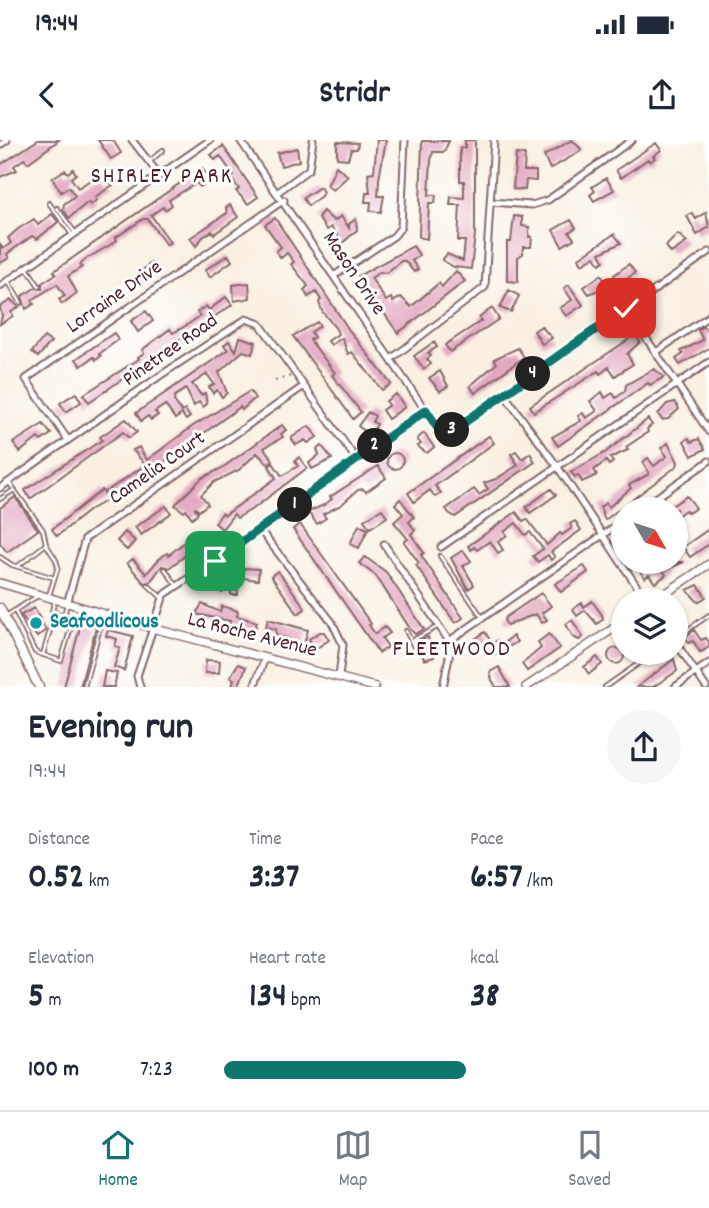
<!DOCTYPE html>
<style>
body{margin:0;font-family:Dekko,sans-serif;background:#f6f6f7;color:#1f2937;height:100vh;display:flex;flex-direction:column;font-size:26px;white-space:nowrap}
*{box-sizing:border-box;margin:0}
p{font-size:23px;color:#747a83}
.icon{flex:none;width:38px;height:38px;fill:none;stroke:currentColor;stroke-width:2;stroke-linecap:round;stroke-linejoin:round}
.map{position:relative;height:547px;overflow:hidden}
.sheet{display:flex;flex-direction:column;background:#fff;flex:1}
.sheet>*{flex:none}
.needle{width:46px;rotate:129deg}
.tools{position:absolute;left:611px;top:357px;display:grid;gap:14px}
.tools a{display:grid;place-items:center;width:77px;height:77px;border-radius:50%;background:#fff;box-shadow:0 2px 5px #0004;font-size:35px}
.pin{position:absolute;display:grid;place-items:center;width:60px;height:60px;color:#fff;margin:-30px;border-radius:14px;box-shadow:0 4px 10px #0006}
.km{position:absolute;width:35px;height:35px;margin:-18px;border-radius:50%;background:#222;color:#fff;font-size:19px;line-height:35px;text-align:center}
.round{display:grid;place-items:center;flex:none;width:74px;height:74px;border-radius:37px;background:#f6f6f7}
.overview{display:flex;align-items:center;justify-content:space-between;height:119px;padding:0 28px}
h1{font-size:38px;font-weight:800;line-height:52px}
.figures{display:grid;grid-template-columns:repeat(3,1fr);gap:10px;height:119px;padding:7px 28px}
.figures div{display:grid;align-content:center}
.figures b{font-size:35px;font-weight:800}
.figures small{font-size:19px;font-weight:400}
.figures p{font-size:19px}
ul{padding:0 28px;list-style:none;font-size:23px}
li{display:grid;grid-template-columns:112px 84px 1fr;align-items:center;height:52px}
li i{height:18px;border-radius:9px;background:#0f766e}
.status{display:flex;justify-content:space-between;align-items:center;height:49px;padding:0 35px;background:#fff;direction:ltr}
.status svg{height:19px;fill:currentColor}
header{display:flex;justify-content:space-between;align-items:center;height:91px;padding:0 28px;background:#fff;font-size:32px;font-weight:800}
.menu{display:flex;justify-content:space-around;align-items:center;height:98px;border-top:2px solid #e0e1e3;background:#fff;font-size:19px;color:#747a83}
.menu a{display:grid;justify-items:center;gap:4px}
.menu .active{color:#0f766e}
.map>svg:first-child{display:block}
.building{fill:#e4a9c2}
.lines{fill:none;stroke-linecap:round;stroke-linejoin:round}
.lane-casing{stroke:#87686b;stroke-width:6}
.street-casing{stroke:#87686b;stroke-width:9}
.secondary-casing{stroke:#87686b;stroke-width:10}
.primary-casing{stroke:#87686b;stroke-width:11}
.path{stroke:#87686b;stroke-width:2;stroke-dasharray:2 5;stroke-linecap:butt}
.lane{stroke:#fff;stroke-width:2.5}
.street{stroke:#fff;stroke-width:5}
.secondary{stroke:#fff;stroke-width:7}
.primary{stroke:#fff;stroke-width:8}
.route-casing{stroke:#fff;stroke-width:14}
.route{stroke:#0f766e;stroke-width:9}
.culture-dot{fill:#0f9aa8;stroke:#fff;stroke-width:2.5}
.labels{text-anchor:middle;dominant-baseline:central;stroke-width:6;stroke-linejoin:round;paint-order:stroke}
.street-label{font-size:21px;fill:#4a1f2b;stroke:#fff}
.culture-label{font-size:21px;font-weight:bold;fill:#0d838f;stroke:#fff;text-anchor:start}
.neighbourhood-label{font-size:23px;letter-spacing:2px;fill:#4a1f2b;stroke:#fff}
</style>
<div class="status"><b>19:44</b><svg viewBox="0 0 49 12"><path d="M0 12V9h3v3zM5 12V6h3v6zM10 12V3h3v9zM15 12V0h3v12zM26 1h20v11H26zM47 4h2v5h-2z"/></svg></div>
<header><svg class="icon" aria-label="back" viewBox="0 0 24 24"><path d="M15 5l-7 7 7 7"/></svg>Stridr<svg class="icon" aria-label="share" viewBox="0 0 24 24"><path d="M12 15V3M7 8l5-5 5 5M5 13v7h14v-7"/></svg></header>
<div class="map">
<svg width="709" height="547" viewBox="0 0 709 547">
<rect width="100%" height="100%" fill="#fff"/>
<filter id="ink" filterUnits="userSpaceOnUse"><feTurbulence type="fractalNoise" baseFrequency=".0143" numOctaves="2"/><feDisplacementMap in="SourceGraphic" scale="14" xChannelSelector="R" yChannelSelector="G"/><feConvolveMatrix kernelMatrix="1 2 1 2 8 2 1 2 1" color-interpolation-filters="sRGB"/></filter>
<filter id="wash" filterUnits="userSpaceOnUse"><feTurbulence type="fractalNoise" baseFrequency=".00686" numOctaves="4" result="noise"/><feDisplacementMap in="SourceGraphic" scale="28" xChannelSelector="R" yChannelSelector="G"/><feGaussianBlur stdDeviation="1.57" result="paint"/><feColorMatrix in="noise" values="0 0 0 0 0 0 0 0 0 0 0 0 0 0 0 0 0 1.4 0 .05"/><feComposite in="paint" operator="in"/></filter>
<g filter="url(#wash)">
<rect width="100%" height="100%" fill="#f9f0e2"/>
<g id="blocks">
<!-- building -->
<path class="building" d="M38 0H59L28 23 24 19 14 26 17 30 0 37V25Z
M98 0H113L121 13 111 19Z
M377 0H386L379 39 378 56H384L381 72 370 71 371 62H365L366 53H370L368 33 374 32Z
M465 0H475V94L471 129 454 127 442 120 447 114 463 121 465 101H458L460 65H450L451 57 464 58V41H460V8H465Z
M572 0 581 9 579 12 550 29 544 16Z
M422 1H449L444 12H433L431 20 429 55H436L435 63H429L427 99 419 97Z
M337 2 358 3 357 9H351L348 19 337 18Z
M656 3 661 10 653 16 655 18 650 22 648 19 621 38 616 30Z
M223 6 258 57 248 64 236 51 239 49 231 38 234 36 220 16 215 20 211 15Z
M297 8 299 21 281 26 277 13Z
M516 14 525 15 524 31H536V41L526 40 525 50 513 49Z
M336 26 348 36 333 50 327 46Z
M202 28 210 40 200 47 197 43 177 55 169 60 172 65 165 70 163 67 151 75 170 102 166 105 148 79H143L115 98 117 100 110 105 86 119 80 125 82 127 68 136 77 153 62 164 59 159 65 156 57 144 32 160 34 164 26 169 22 156 35 148 42 149V143L56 134 54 131Z
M73 29 76 34 71 38 78 48 100 34 113 45 95 57 97 60 90 65 88 62 69 78 63 69 64 64 75 56 69 47 61 52 52 38 65 30 68 33Z
M606 38 614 50 594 61 590 55 595 51 592 47Z
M320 47 323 52 321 56 308 66 303 58Z
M230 65 238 77 214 94 212 91 203 97 196 106 190 98 227 73 226 68Z
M323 71 334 81 341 76 349 88V84L356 79 357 90 338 107 333 100 338 96 331 87 327 90 324 87 318 77Z
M706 72 709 87 697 95 687 76 692 73 696 79Z
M52 74 58 82 37 99 32 96 7 114 9 118 0 123V104L3 109 11 103 8 98 18 89 34 79 38 85Z
M514 76 522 77V86L529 87V97H532L531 107H523V114L518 117V142L507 141V102H511Z
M275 78 349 190 391 244 382 250 352 212 348 214 342 198 331 205 328 201 338 194 336 189 322 171 319 162 321 160 316 152 308 157 304 150 308 146 291 124 294 122 287 113 281 118 276 111 281 107 265 85Z
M571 80 576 88 569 92 574 99 562 106 553 90Z
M614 94 621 103 600 113 604 121 600 124 595 116 582 124 579 118Z
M678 94 687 102 671 113 666 106Z
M413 106 419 115 412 121 418 129 414 132 405 121H401L386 133 380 132 371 138 386 161 391 158 393 162 401 157 411 167 439 143 442 147 456 131 465 141 398 193 358 136Z
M228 115 232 121 210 137 205 130Z
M151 123 157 131 142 142 137 135Z
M629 124 635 133 620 144 614 135Z
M601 135 608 146 589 154 584 147Z
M249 143 250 158 234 161 233 145Z
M569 145 583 165 566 176 560 168 572 160 564 148Z
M509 150 519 156 511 172 500 168Z
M226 157 232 165 166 208 170 214 166 217 162 212 89 262 83 255 139 219 138 217 144 213 142 210 170 189 173 193 187 185 200 176 197 172 206 166 209 170Z
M11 160 19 167 11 172 13 176 0 184 2 176 0 167Z
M492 168 499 179 450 212 445 205 481 181 479 178Z
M146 171 153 181 138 192 131 181Z
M317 182 320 186 311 192 314 197 310 200 335 233 332 235 361 272 353 279 293 196Z
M541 186 552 198 542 204 534 191Z
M703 186 709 194V208L680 225 676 219 683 214 681 211 703 200 698 190Z
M114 193 118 200 99 214 101 216 96 220 94 217 81 226 76 219Z
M635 195 640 202 627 214 633 224 615 236 609 227 600 234 598 231 534 272 530 266Z
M44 197 51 202 38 217 32 212Z
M240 197 256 202 252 214 243 211 219 232 227 253 222 257 217 250 213 253 209 247 214 244 207 234 192 244 201 255 205 253 207 264 203 267 199 262 194 266 186 249 175 256 174 261 182 272 185 270 190 277 186 280 182 274 175 279 165 265 155 272 158 275 151 280 148 276 141 281 136 273 228 210 224 205 229 201 236 211Z
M434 202 437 207 428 213 431 216 427 219 431 224 424 229 414 216Z
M518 208 524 217 475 253 470 246 497 223 494 219Z
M654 229 664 237 650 245 648 243 558 306 552 297 581 281 578 276 583 273 586 278 597 271 590 261 602 252 605 258 613 253 616 258 625 251 626 245Z
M440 231 448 246 440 251 429 238Z
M250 251 255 258 242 270 240 267 125 350 91 369 57 396 52 389 102 350 104 353 145 325 133 310 139 307 147 320 193 286Z
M76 253 81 262 66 272 60 263Z
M396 254 405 267 388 279 382 270 389 265 386 261Z
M675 262 679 269 668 279 662 280 658 274 667 264Z
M368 272 375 276 372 282 377 284 371 296 358 286Z
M126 279 137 292 129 298 123 292 30 359 25 350 102 300 100 297Z
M648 279 652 285 647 289 648 292 626 307 628 310 610 318 613 322 609 325 606 321 594 330 597 335 582 342 578 335 575 337 571 332 606 312Z
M43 284 51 294 41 301 38 298 20 312 13 303Z
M282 285 286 290 281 294 283 297 264 308 273 320 268 324 257 313 239 330 214 342 201 355 208 364 199 371 194 367 198 373 192 378 186 370 184 372 175 365 202 338 222 328Z
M309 286 317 297 308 303 305 300 296 305 291 298Z
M424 293 434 307 427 313 417 306 421 304 417 299Z
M489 296 494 303 435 346 441 353 435 357 430 350 414 362 408 353Z
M689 298 691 302 699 299 705 309 692 316 684 301Z
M668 303 678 322 677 326 605 380 600 367 606 363 609 367 631 348 629 345 649 334 643 322 648 318 654 326 667 316 661 308Z
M322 306 332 319 312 329 309 323 319 315 317 309Z
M516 311 522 319 530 313 535 322 455 377 449 373 446 369 474 349 479 355 488 349 484 343 496 339 518 325 511 314Z
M387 321a8 8 0 1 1 16 0a8 8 0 1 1-16 0Z
M299 317 307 328 254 368 237 378 234 374 222 389 215 383 222 373 225 375 276 338 269 326 273 323 282 336 298 326 295 321Z
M378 326 386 338 366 352 363 349 358 350 341 365 323 374 326 378 317 384 308 372 324 365 332 359 330 357Z
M551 349 556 355 530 373 526 367Z
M687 356 696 368 688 373 685 370 676 377V369H667Z
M15 357 38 390 7 412 0 403V368Z
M400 359 414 377 409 382 415 390 411 394 424 413 421 415 463 478 455 483 416 425 419 423 404 402 408 399 394 382 403 374 395 364Z
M166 366 171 373 141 395 135 387Z
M382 369 387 377 370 388 364 380Z
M516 372 523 381 527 379 547 405 560 393 562 395 572 388 570 384 575 381 581 390 551 412 555 417 551 420 548 415 538 422 533 416 543 409 530 392 525 395 516 383 504 392 507 395 498 402 503 410 498 413 490 401 477 410 474 407 471 410 468 406Z
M300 384 371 484 369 485 375 494 385 487 390 493 382 498 388 507 379 513 297 395 293 389Z
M359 385 368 389 359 408 350 404Z
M709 389V404L690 417 683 407Z
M125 392 135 401 127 410 117 401Z
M188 399 195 408 169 428 162 426 150 442 144 443 127 423 133 419 146 434 159 419 167 413 169 415Z
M463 410 471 421 463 426 474 445 468 449 451 418Z
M365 417 386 432 424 489 415 494 411 490 376 436 359 423Z
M641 422H647L651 428 658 423 661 427 669 422H684L663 431 666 435 655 443 649 435 645 438 636 426Z
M584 426 588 432 561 452 555 444Z
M228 428 237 441 238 455H231V442L222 453 217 449 220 446 217 439Z
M244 428 259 429 258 440 243 438Z
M278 431 303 465 305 469 298 474 271 436Z
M698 445 706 457 698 462 687 450Z
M541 453 551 466 542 473 547 480 542 483 536 474 507 485 504 480 506 477Z
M592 461 602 475 603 479 597 484 585 470 577 476 573 469 582 463 584 467Z
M202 464 220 472 222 466 238 471 237 476 257 482 255 490 234 487 233 491 227 489 230 481 196 474Z
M34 468 46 490 37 497 21 475Z
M268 479 308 490 304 504 276 495V489L266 487Z
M572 480 583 497 579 500 573 497 566 484Z
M81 483 96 487 80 547H64Z
M108 490 133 496 124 531 114 527 120 508 115 506 117 499 106 496Z
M694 490 701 500 706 498 709 502V507L703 511 700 512 693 501 689 503 685 497Z
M320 492H324L329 500 315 509 309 499Z
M485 492 491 502 480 510 475 499Z
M549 494 560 508 527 531 522 524 541 508 538 502Z
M513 496 517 502 496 514 490 505 498 500 501 505Z
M428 497 434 517 424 520 419 501Z
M608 516a8 8 0 1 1 16 0a8 8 0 1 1-16 0Z
M597 517 602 524 589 534 584 527Z
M674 519 677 531 653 547H637Z
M206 520 220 521 219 533H205Z
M238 524 246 527 238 547H232L234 539 230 537Z
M499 527 510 547H496L492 540 490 532Z
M105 531 117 533 114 547H102Z"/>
</g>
</g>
<g filter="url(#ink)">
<use href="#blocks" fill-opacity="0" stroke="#87686b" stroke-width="2"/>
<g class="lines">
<defs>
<path id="lane" d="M150 21 163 10
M49 63 73 96
M57 68 76 94
M27 128 39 146
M8 141 21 163
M10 344 43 390 46 404 56 420 58 427 49 455
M0 359 14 350
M201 404 214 421
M440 416 482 477
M0 417 12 425 54 438
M18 426 46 404
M165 429 177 446
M207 432H217L219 419
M209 434 216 445
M148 445 161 457
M55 460 52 471 64 475
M67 464 64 475 101 484 84 547
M15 471 35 512 61 521 74 477
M6 476 36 457
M406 491 415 509
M676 498 709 475
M411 501 439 486
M43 515 55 472
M605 547 654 513"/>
<path id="street" d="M132 0 160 36
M240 0 437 287 446 292 455 289 495 262 709 112
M0 5 7 0
M278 52 309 29 313 0
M491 62 532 65 548 60 632 0
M335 135 394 96 401 87 405 0
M0 146 210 0
M626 168 709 292
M656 212 709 176
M391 219 485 147 494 0
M504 254 557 326 646 460
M68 300 26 239 284 60
M0 348 161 235 246 179 260 184 356 319
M640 369 709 321
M260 390 332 482 343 505 339 536
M384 404 449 501 451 507 443 547
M441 407 709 222
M67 464 85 399 304 246
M449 501 623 381
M676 503 706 547
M140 547 137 536 164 455 260 390 426 270
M254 547 265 518
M675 547 709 523"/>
<path id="secondary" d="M0 443 152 488 375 547
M656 460 709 424
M526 547 623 482"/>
<path id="primary" d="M0 468 39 547"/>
</defs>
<!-- lane casing -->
<use href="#lane" class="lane-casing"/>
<!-- street casing -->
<use href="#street" class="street-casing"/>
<!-- secondary casing -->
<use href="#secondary" class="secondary-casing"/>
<!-- primary casing -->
<use href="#primary" class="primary-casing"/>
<!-- path -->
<path class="path" d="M275 241 291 236"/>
<!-- lane -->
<use href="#lane" class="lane"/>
<!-- street -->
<use href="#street" class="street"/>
<!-- secondary -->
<use href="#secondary" class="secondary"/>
<!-- primary -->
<use href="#primary" class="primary"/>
</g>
</g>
<g class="lines" filter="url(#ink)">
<defs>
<path id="route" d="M215 421 426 270 437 287 446 292 455 289 626 168"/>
</defs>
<!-- route casing -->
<use href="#route" class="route-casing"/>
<!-- route -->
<use href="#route" class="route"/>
</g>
<!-- markers -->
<circle class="culture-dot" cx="36" cy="483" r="7"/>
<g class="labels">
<!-- street labels -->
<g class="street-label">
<text transform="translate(353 134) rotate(56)">Mason Drive</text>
<text transform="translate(115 158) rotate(-35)">Lorraine Drive</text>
<text transform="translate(171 211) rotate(-35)">Pinetree Road</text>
<text transform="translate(158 329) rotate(-35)">Camelia Court</text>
<text transform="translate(252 496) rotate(14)">La Roche Avenue</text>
</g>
<!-- culture labels -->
<g class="culture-label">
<text x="50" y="483">Seafoodlicous</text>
</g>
<!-- neighbourhood labels -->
<g class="neighbourhood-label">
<text x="162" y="37">SHIRLEY PARK</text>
<text x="452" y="510">FLEETWOOD</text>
</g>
</g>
</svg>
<div class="tools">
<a><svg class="needle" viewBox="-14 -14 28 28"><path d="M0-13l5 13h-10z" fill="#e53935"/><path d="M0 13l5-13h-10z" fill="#747a83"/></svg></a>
<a><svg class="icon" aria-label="layers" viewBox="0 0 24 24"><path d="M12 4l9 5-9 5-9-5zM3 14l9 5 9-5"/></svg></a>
</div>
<div class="pin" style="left:215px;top:421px;background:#1e9e55"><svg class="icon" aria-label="arrive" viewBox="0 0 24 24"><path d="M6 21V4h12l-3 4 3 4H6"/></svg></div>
<div class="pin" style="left:626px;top:168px;background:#d93025"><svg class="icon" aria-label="check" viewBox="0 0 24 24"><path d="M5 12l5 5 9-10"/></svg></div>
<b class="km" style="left:295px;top:365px">1</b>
<b class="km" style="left:375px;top:306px">2</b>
<b class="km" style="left:452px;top:290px">3</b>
<b class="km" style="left:533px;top:234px">4</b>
</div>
<section class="sheet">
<div class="overview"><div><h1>Evening run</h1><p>19:44</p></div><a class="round"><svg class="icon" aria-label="share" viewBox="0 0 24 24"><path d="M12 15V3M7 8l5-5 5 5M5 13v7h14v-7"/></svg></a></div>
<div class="figures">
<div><p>Distance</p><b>0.52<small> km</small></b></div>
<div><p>Time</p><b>3:37</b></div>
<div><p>Pace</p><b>6:57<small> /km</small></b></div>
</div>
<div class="figures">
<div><p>Elevation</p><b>5<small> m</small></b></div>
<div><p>Heart rate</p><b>134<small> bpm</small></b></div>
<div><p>kcal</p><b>38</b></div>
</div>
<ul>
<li><b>100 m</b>7:23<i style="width:53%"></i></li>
</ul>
</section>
<nav class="menu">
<a class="active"><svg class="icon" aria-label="home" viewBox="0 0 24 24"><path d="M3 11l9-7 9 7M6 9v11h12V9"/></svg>Home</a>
<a><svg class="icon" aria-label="map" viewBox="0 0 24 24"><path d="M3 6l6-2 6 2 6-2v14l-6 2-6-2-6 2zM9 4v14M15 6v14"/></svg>Map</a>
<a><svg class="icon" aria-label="saved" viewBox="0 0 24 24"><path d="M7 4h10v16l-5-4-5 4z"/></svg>Saved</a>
</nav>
